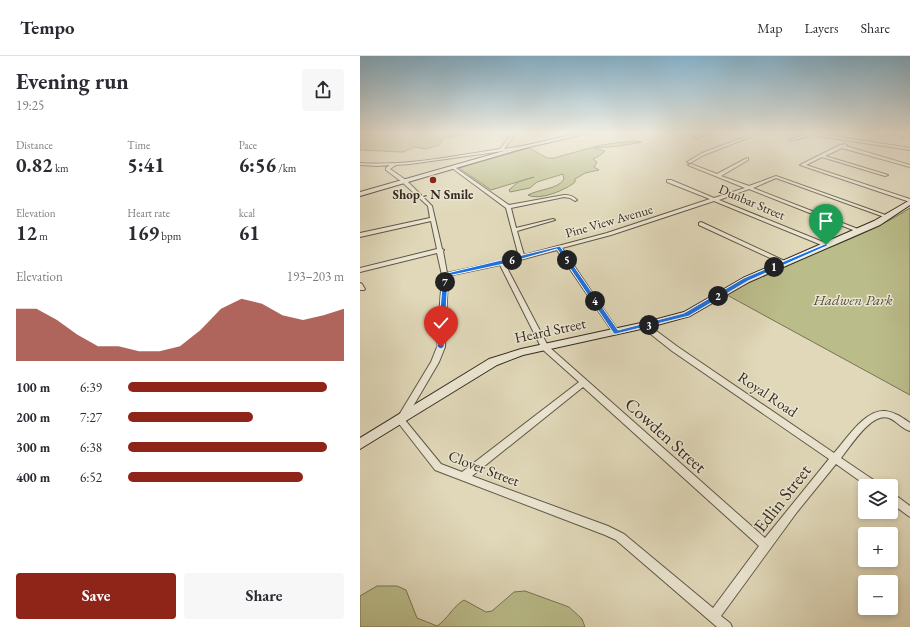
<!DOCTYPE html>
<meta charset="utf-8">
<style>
body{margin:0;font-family:"EB Garamond",serif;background:#f7f7f7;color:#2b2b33;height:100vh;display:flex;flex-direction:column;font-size:15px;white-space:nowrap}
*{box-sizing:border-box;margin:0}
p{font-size:13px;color:#7c7c81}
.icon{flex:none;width:22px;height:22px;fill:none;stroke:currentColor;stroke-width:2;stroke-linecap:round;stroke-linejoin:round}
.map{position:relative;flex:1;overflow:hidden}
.panel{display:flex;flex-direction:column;background:#fff;width:360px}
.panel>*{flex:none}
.controls{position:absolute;left:498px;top:423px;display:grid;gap:8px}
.controls a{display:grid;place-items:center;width:40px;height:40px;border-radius:4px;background:#fff;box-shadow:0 2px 6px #0003;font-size:20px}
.pin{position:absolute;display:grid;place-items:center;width:34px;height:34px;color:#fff;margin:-41px -17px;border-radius:50% 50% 50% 0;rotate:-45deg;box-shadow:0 0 4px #0007}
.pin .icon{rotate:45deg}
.km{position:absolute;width:20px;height:20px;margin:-10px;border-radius:50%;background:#222;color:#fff;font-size:11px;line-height:20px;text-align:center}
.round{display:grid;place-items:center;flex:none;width:42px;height:42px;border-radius:4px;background:#f7f7f7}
.head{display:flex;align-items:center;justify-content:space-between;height:68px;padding:0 16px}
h1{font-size:22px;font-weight:700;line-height:30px}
.stats{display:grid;grid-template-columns:repeat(3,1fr);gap:6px;height:68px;padding:4px 16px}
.stats div{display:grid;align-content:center}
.stats b{font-size:20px;font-weight:700}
.stats small{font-size:11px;font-weight:400}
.stats p{font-size:11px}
.chart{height:112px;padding:8px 16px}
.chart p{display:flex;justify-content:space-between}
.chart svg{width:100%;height:72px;margin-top:4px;fill:#8f2418;opacity:.7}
.action{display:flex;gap:8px;margin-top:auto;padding:8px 16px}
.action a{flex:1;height:46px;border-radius:4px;background:#8f2418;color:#fff;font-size:16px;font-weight:700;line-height:46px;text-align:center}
.action a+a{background:#f7f7f7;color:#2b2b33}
ul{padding:0 16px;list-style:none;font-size:13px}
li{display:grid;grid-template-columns:64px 48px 1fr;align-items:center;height:30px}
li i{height:10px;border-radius:5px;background:#8f2418}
header{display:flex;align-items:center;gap:24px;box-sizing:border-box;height:56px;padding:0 20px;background:#fff;border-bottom:1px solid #e1e1e2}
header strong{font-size:19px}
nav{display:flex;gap:22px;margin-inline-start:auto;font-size:14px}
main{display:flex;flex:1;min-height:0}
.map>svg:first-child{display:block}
.green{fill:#babc8a;stroke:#787456}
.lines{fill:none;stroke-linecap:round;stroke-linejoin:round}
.river{fill:#94b9b1;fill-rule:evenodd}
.street-casing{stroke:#605647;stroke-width:2}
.secondary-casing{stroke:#352b21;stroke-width:2}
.street{fill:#ebe6d2;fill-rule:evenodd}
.secondary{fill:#ebe6d2;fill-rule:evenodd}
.rail{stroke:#352b21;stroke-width:1;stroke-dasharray:4 4;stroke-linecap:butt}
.route{fill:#1a73e8;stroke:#fff}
.poi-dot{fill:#8f2418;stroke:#ebe6d2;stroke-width:1.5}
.labels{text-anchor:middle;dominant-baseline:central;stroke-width:3;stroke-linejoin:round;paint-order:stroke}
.far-poi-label{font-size:13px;font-weight:bold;fill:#352b21;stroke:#ebe6d2}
.far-street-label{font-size:13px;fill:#352b21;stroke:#ebe6d2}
.park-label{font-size:15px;font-style:italic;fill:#564f3b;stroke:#ebe6d2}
.street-label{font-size:15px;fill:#352b21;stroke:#ebe6d2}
.near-street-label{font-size:18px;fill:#352b21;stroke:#ebe6d2}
</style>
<header>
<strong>Tempo</strong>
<nav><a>Map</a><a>Layers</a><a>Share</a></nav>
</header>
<main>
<section class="panel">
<div class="head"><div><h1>Evening run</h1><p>19:25</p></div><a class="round"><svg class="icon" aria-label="share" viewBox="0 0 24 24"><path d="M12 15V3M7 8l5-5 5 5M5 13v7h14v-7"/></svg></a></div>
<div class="stats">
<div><p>Distance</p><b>0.82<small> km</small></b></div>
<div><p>Time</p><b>5:41</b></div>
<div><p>Pace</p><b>6:56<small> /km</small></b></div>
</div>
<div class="stats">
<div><p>Elevation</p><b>12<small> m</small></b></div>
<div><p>Heart rate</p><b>169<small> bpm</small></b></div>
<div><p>kcal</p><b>61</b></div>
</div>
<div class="chart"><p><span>Elevation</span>193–203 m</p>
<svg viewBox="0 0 160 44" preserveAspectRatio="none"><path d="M0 44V12L10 12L20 19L30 28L40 35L50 35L60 38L70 38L80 35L90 25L100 12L110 6L120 9L130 16L140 19L150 16L160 12V44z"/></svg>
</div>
<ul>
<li><b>100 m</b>6:39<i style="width:92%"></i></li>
<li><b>200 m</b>7:27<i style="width:58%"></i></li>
<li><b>300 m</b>6:38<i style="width:92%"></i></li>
<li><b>400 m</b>6:52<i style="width:81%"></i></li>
</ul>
<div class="action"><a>Save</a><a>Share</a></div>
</section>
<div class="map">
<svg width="550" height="571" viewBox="0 0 550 571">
<rect width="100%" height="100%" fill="#e0d8b9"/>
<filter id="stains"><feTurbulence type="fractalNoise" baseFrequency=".005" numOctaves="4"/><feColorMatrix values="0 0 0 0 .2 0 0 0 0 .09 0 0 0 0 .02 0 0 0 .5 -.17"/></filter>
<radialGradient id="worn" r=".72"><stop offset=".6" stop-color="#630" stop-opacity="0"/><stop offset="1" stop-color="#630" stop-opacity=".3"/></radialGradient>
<!-- green -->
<path class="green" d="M0 77H107L82 83 79 89 66 93 55 91 43 96 0 94Z
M272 85 282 86 260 90 234 92 245 95 239 100 233 103 237 106 234 111 239 114 225 117 215 123V126C206 134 179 145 168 139 179 133 199 133 204 123L203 118 177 126 170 132 150 136 149 134 158 126 174 121 131 134 99 112 169 92 187 102H194L241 89Z
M550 152V339L367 239C424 203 493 189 550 152Z
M17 530H37L46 534 57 562 77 570C88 563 92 551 104 544L126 556 132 555 154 536 165 535 209 551 222 563 225 571H0V540Z"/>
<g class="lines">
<!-- river -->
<path class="river" d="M0 77H9L0 81Z"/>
<defs>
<path id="street" d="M152 77H156L144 93 163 90H164V92L50 108 36 109 30 113 46 124 72 150 82 193 84 194 83 195 87 217 159 201 146 152 92 112V110H93L149 149 204 139C210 139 213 140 217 144L215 145 210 142 204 141 151 152 156 172 193 163 195 164 157 175 164 199 247 177 350 143 307 126V124H311L354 142 385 132 328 109 331 108 357 118 387 102H388V104L361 120 389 130 416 120 531 161 527 162 416 122 393 132 503 175 502 176H498L389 133 359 144 468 188V190H464L354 145 251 179 202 192 259 276 256 278H254L197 194 145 208 188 290 405 482 469 403 312 295 283 272 282 270 283 268H287L318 291 474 397C486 384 505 353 525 355 535 356 543 362 550 367V375C542 373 537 365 529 362 511 356 491 390 481 402L518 427 520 430H507L476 408 437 456 361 560 370 567 372 571H357L256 484 245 479 75 414 36 364 71 306 77 291 82 219 77 197 0 216V212L77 193 71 165 0 181V177L70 162 68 150 42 126 26 114V112L30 109 17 110 0 109V107C47 110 94 100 140 93ZM140 209 182 293 219 326 102 416 81 408 45 364 79 306 85 291 88 220ZM223 331 399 490 353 552 264 478 248 470 112 420Z
M346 77H352L336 82 334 81Z
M395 77H400L344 99 330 107 327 106 342 97Z
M445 77H454L550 92V94L452 79 431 85 429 84 447 78Z
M485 88 487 89 486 90 550 109V111L482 92 465 100 528 119 525 120 462 101 446 109 550 143V146L440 109 480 89Z
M341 166 427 206 428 207 425 209 423 208 339 169V167Z
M0 227 2 228 5 233 4 234H0Z
M531 437 534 438 550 450V461L547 459 531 447Z"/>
<path id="secondary" d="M220 77H229L161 93 0 140V136L158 91Z
M550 144V149L520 169 389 226 330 260 290 271 163 299 137 309 0 393V382L129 303 161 293 290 265 324 256 383 222 514 165Z"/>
</defs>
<!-- street casing -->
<use href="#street" class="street-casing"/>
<!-- secondary casing -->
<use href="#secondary" class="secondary-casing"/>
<!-- street -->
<use href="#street" class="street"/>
<!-- secondary -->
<use href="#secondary" class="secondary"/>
<!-- rail -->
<path class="rail" d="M524 77 550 82"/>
</g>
<!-- sky -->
<linearGradient id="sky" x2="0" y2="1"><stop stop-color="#86b6d2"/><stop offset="0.49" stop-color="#f1ede0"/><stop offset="1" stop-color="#f1ede0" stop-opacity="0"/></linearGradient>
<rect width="550" height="157" fill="url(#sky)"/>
<!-- route -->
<path class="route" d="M465 188 469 189 388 225 329 260 256 278H254L197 193 144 208 88 220 84 291 81 293 77 291 83 218 200 190 258 274 324 257 384 222Z"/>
<!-- markers -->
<circle class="poi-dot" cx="73" cy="124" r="4"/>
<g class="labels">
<!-- far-poi labels -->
<g class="far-poi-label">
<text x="73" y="138">Shop - N Smile</text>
</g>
<!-- far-street labels -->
<g class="far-street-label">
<text transform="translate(392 146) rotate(23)">Dunbar Street</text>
<text transform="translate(249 165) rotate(-16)">Pine View Avenue</text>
</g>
<!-- park labels -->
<g class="park-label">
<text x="493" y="243">Hadwen Park</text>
</g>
<!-- street labels -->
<g class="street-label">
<text transform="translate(190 274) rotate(-12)">Heard Street</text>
<text transform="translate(408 338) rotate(34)">Royal Road</text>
<text transform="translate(124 412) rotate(21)">Clover Street</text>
</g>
<!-- near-street labels -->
<g class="near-street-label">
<text transform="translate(306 379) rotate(42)">Cowden Street</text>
<text transform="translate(422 442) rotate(-52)">Edlin Street</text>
</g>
</g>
<rect width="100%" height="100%" filter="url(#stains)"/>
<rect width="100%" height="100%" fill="url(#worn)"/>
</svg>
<div class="controls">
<a><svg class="icon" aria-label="layers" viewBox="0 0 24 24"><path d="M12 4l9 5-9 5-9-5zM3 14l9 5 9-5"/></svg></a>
<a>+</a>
<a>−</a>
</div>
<div class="pin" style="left:466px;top:189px;background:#1e9e55"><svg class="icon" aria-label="arrive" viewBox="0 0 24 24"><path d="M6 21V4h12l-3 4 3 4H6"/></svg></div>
<div class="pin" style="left:81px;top:291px;background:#d93025"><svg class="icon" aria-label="check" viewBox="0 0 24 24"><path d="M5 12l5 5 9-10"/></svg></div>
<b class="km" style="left:414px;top:211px">1</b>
<b class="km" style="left:358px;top:240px">2</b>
<b class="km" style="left:289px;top:269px">3</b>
<b class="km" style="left:235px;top:245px">4</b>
<b class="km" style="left:207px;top:204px">5</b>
<b class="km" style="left:152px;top:204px">6</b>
<b class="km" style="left:85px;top:226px">7</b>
</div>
</main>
